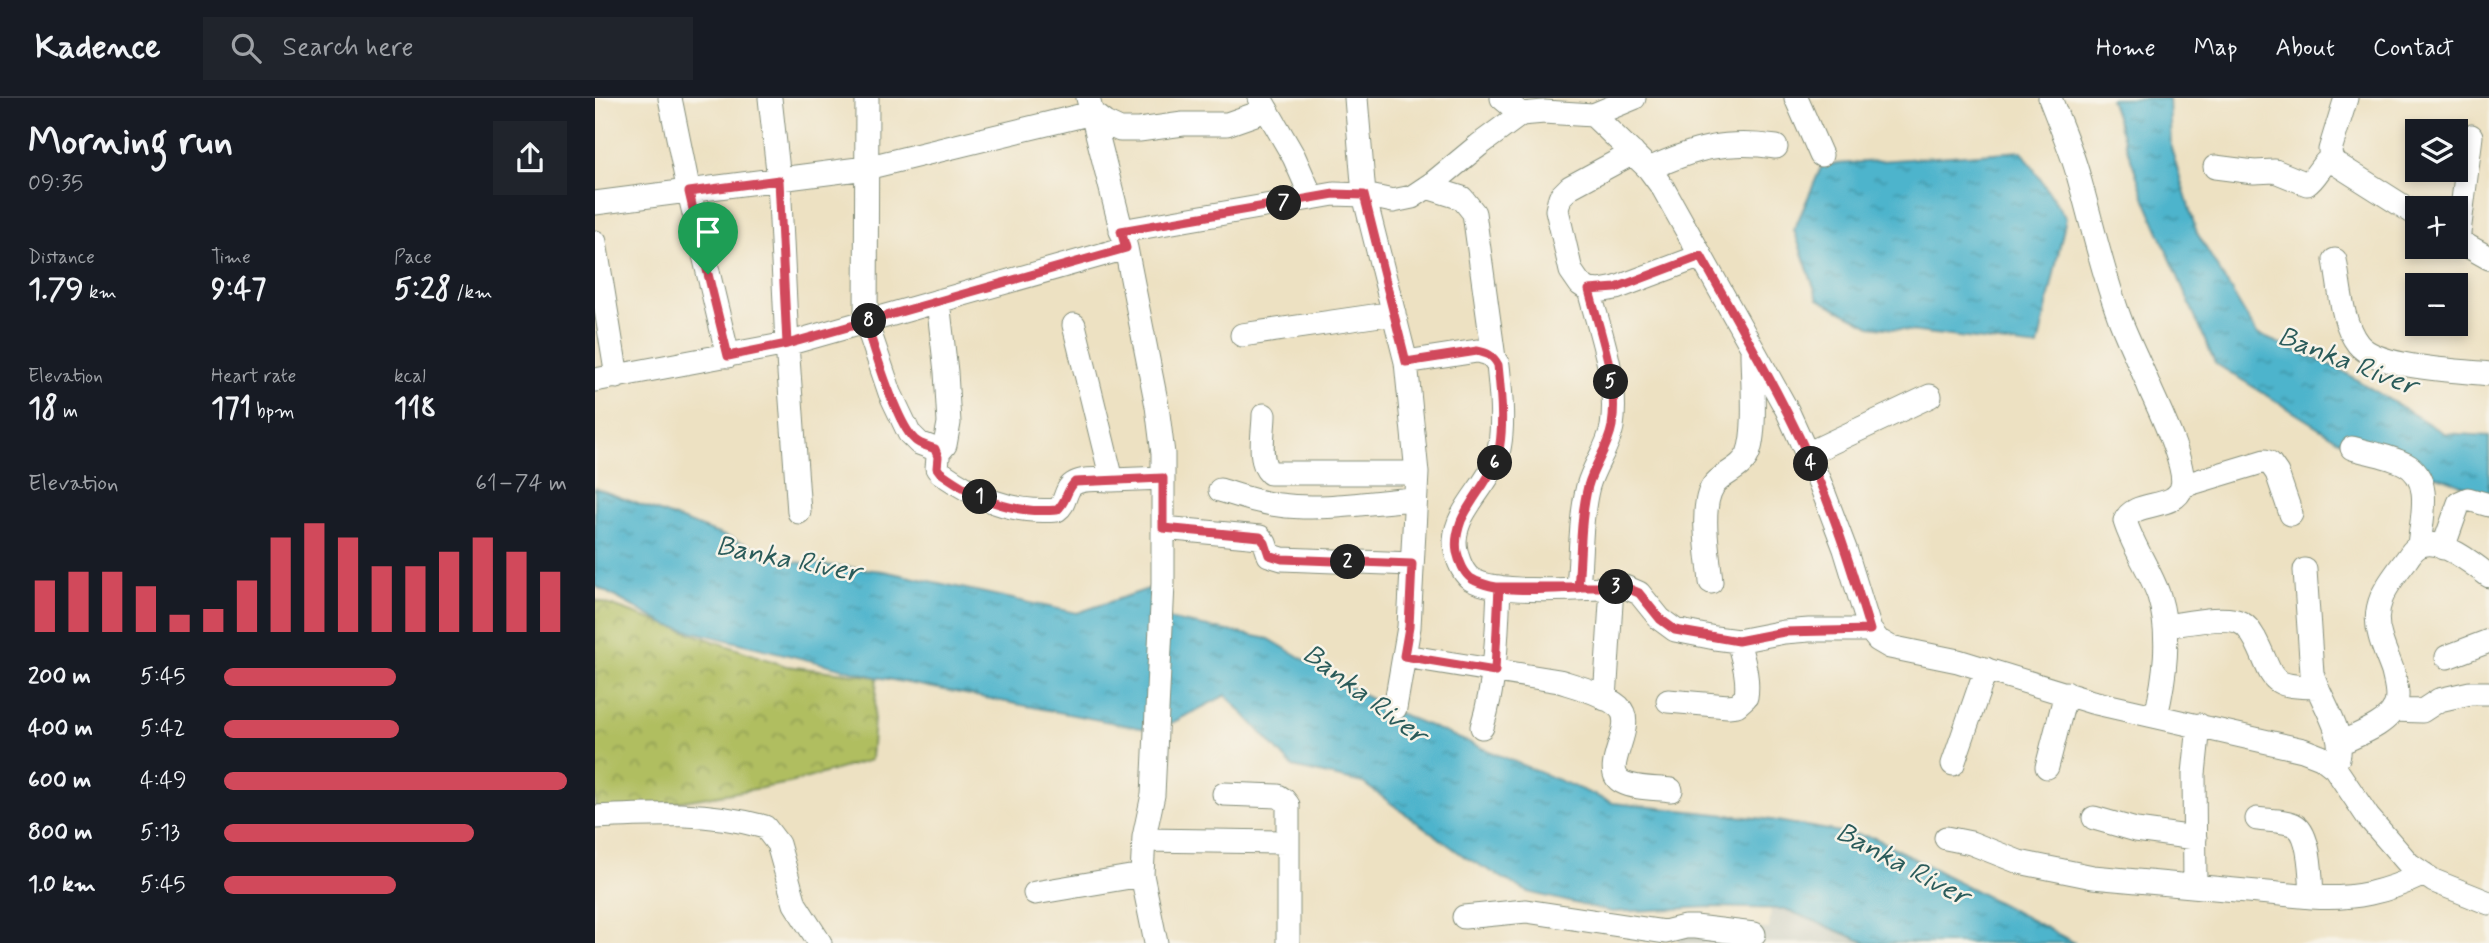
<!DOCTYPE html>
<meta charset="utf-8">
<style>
body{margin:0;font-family:Mynerve,sans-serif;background:#20242c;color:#f1f3f6;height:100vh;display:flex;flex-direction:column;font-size:26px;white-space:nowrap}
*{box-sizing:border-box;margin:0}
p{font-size:23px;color:#9ea1a6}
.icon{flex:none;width:38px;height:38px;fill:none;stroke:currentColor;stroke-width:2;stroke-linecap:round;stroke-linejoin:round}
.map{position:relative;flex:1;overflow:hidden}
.side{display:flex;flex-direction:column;background:#171b24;width:595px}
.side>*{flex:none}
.tools{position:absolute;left:1810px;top:21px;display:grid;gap:14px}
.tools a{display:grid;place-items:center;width:63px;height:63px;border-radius:0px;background:#171b24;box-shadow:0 4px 10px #0003;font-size:35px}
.pin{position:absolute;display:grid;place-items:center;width:60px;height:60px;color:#fff;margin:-72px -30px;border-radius:50% 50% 50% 0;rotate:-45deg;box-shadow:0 0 7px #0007}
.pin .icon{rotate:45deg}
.km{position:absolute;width:35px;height:35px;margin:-18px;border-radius:50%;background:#222;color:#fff;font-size:19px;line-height:35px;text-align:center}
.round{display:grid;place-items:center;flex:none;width:74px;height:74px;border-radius:0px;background:#20242c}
.overview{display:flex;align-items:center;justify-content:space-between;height:119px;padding:0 28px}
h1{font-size:38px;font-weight:800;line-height:52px}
.stats{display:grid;grid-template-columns:repeat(3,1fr);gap:10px;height:119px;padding:7px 28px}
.stats div{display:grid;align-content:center}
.stats b{font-size:30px;font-weight:800}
.stats small{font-size:19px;font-weight:400}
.stats p{font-size:19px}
.chart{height:196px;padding:14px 28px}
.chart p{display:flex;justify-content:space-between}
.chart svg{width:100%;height:126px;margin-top:7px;stroke:#d1495b;stroke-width:6}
ul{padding:0 28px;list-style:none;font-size:23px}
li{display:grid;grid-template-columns:112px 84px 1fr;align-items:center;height:52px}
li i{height:18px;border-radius:9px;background:#d1495b}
header{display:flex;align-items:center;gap:42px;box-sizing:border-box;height:98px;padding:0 35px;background:#171b24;border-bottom:2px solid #363941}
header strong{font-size:33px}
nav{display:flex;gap:38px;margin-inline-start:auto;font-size:24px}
.search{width:490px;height:63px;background:#20242c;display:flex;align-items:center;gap:18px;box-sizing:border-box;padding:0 24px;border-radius:0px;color:#9ea1a6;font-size:26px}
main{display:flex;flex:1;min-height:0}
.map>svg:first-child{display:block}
.industrial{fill:#c2c6b9}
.park{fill:url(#park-crowns);stroke:#687e4a;stroke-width:2}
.water{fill:url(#water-ripples);stroke:#367880;stroke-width:2}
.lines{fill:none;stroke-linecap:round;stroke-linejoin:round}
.minor-casing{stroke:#868f7b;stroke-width:25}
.minor{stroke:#fff;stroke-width:23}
.route-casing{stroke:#fff;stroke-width:14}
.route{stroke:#d1495b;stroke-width:9}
.labels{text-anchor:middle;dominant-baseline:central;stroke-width:5;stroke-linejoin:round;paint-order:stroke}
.water-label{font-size:28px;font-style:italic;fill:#2a5b5a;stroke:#f7f3e8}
</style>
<header>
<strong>Kadence</strong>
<div class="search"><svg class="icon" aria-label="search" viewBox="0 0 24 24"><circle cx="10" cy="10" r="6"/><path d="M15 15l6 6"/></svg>Search here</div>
<nav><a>Home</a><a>Map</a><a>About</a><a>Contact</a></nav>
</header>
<main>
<section class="side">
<div class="overview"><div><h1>Morning run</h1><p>09:35</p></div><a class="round"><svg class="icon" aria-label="share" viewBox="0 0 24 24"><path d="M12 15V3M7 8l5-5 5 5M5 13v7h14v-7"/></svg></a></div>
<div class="stats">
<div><p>Distance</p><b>1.79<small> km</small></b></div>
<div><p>Time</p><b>9:47</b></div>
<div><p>Pace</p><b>5:28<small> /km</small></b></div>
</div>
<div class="stats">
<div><p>Elevation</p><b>18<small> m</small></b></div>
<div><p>Heart rate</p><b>171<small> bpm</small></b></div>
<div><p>kcal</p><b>118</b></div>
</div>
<div class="chart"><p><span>Elevation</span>61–74 m</p>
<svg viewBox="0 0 160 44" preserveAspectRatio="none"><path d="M5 44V26M15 44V23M25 44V23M35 44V28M45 44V38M55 44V36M65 44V26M75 44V11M85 44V6M95 44V11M105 44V21M115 44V21M125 44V16M135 44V11M145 44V16M155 44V23"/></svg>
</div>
<ul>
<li><b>200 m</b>5:45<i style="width:50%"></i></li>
<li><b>400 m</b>5:42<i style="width:51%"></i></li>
<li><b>600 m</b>4:49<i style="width:100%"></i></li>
<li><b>800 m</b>5:13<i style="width:73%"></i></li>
<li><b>1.0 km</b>5:45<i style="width:50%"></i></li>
</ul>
</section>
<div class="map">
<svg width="1894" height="845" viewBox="0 0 1894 845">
<defs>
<pattern id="park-crowns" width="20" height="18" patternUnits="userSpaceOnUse" patternTransform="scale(1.75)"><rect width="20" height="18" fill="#b0be61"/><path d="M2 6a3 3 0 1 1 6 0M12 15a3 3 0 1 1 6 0" fill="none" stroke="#8f9c51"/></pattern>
<pattern id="water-ripples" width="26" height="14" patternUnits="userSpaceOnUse" patternTransform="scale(1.75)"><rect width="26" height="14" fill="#4db4cc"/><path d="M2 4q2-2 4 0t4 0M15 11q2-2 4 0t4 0" fill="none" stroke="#3f94a6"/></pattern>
</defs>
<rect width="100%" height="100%" fill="#f7f3e8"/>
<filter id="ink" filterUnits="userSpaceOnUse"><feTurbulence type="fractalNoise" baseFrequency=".0143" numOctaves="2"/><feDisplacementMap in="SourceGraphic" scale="14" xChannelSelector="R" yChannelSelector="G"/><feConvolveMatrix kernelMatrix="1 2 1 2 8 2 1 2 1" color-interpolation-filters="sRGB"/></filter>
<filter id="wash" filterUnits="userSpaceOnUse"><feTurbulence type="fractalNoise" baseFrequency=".00686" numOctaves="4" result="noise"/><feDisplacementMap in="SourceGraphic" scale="28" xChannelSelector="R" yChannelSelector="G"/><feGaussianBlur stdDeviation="1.57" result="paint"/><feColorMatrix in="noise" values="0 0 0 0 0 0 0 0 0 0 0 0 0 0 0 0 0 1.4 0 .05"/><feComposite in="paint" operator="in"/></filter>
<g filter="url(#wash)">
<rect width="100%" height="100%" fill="#ede1c2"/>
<!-- industrial -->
<path class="industrial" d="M1176 809 1249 813 1307 845H1083L1084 827 1174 831Z"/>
<!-- park -->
<path class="park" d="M0 502 191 568 282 579 276 662 195 685 0 718Z"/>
<!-- water -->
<path class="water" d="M1574 0 1576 50 1602 135 1662 236 1742 270 1849 335 1894 338V397L1742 341 1620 265 1551 104 1515 1Z
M1427 53 1471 120 1443 249 1275 228 1223 201 1199 132 1227 67Z
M0 390 199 464 288 473 482 515 568 486 567 520 674 541 789 609 1018 705 1170 721 1280 740 1480 845H1272L1190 811 1116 809 1017 814 933 794 870 759 768 685 698 669 631 597 561 633 282 579 72 527 0 488Z"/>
</g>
<g filter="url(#ink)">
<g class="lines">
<defs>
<path id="minor" d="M75 0 94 94 133 258
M175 0 184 82 192 246 204 414
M272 0 271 224 295 295 314 335 324 345 340 351 343 359 342 370 345 374C382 400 416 416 462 412 469 407 469 400 473 392 480 378 504 382 517 382
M493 0 531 150 562 308 568 356V486L558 697 549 739 547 777 561 845
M665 0 699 59 717 100
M761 0 769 97 811 264 822 375 814 529 800 610
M907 0 926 16
M1201 0 1226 57
M1455 0C1465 27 1477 53 1484 80 1498 129 1508 177 1526 224 1535 247 1547 270 1556 293 1565 313 1592 369 1587 389 1580 413 1539 401 1530 423 1538 449 1555 472 1564 498 1576 537 1570 579 1561 618
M1751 0 1735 52 1736 60 1740 65 1822 117
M998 17 1039 0
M1038 55 975 89 965 99 962 112 976 173 985 186 994 192 1004 193 1021 190 1106 158
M1620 69 1659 74 1680 73 1712 86C1722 79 1725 67 1736 60
M1054 71C1100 50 1130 42 1181 49
M832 89 867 100 879 115 899 260
M0 105 271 70 497 15 510 25 525 32H544L588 26H632L672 12
M526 133 739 96 769 97 798 103 817 99 838 85 884 47 926 16 949 14 998 17 1054 71 1068 90 1192 312 1225 385 1250 451 1275 532 1283 542 1295 549 1363 563 1497 604 1708 652 1726 659 1740 670 1773 719 1814 766 1839 783 1894 805
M1860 141 1894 160
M1863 143 1876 38
M0 144 22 279
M1740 162C1745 188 1746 224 1763 246 1783 271 1862 272 1894 276
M479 227 517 382 568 380
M647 237 799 215
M811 264 882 253C893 255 898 257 903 267 906 295 911 341 899 367 888 392 861 414 860 443 860 455 866 474 876 481 902 498 996 490 1030 489L1044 495 1065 521 1080 532 1120 540 1143 543 1189 534 1214 532H1275
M0 282 192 246 531 150
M669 317C669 333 662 363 675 375H822
M1757 350C1774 355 1795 358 1810 366 1839 381 1826 422 1824 448
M343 355 350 347 354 325 351 274 343 203
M1212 356 1335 298
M1587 388 1670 363 1675 365 1682 375 1696 416
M625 392C645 398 664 405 684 407 728 413 776 404 820 401
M568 430 665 439 670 445 674 457 687 461 817 466
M1848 450 1864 405 1873 401 1894 407
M1710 472 1717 575C1724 600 1751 635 1743 660
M1116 484C1114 459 1104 409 1118 388 1127 375 1146 372 1153 356 1162 334 1157 280 1157 254
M983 490C986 457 985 420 993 388 999 367 1013 350 1017 329 1024 283 1005 235 994 192
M1570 528C1588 526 1631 516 1646 525 1653 528 1656 535 1660 541 1680 579 1670 589 1721 589
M809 558 964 583C983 589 1008 595 1024 609 1044 628 1003 671 1027 684 1040 691 1061 690 1076 692
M1852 559 1894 543
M1010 601 1017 489
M1073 603 1133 608 1142 607 1151 599C1154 580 1148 562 1143 543
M1798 612 1827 613 1844 602 1875 595H1894
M887 629C901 583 902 537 904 489
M1745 645C1762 637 1795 626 1801 606 1804 595 1800 584 1798 574 1794 562 1788 550 1785 538 1775 506 1794 485 1812 461 1816 455 1820 449 1827 447 1846 440 1880 467 1894 478
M1358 666 1391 571
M1452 669 1471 595
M629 696 683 698 689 702 693 707V845
M0 719C57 716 114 713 170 729L183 746 200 806 225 845
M1499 720 1541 732 1600 740
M1662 721C1673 723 1691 722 1701 728 1716 738 1716 783 1717 799
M1351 740 1376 745 1424 764 1498 779 1717 799C1759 802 1791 794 1829 776
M549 742 691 744
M1600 787 1599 676 1604 627
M440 795 547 777
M869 819 931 813 1070 834 1090 829H1100L1159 836"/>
</defs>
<!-- minor casing -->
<use href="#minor" class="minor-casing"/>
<!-- minor -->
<use href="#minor" class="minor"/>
</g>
</g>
<g class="lines" filter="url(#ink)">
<defs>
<path id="route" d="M113 176 133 258 192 246 271 224C279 250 301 325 320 342 325 347 333 348 340 351L343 359 342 370 345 374C383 401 414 416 462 412 471 405 471 392 480 384L568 380V430L665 439 670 445 674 457 687 461 817 466 814 529 809 558 900 573 904 489H1030L1044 495 1065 521 1080 532 1143 543 1189 534 1275 532C1260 483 1245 433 1225 385 1192 306 1147 232 1106 158L1021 190 994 192C1005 235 1024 283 1017 328 1013 350 999 367 993 388 985 420 986 457 983 490 953 491 903 496 877 481 869 476 864 463 862 454 860 443 862 434 866 423 875 403 890 387 899 368 911 342 906 295 903 267 898 257 892 255 882 253L811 264 769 97 739 96 526 133 531 150 192 246 184 82 94 94 113 176"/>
</defs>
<!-- route casing -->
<use href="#route" class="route-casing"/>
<!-- route -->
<use href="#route" class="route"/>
</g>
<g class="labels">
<!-- water labels -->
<g class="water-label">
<text transform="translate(1752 264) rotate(21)">Banka River</text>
<text transform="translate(193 462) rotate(11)">Banka River</text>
<text transform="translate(769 597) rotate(37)">Banka River</text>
<text transform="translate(1307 767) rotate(28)">Banka River</text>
</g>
</g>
</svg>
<div class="tools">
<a><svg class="icon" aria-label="layers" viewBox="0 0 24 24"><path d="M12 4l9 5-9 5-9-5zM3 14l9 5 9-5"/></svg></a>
<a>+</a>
<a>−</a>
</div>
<div class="pin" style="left:113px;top:176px;background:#1e9e55"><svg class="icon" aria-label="arrive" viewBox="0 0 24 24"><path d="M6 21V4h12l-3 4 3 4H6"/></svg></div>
<b class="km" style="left:385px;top:399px">1</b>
<b class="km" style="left:753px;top:464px">2</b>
<b class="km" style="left:1021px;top:489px">3</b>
<b class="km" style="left:1216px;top:366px">4</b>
<b class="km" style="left:1016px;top:284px">5</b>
<b class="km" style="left:900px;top:365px">6</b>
<b class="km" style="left:689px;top:105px">7</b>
<b class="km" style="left:274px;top:223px">8</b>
</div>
</main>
